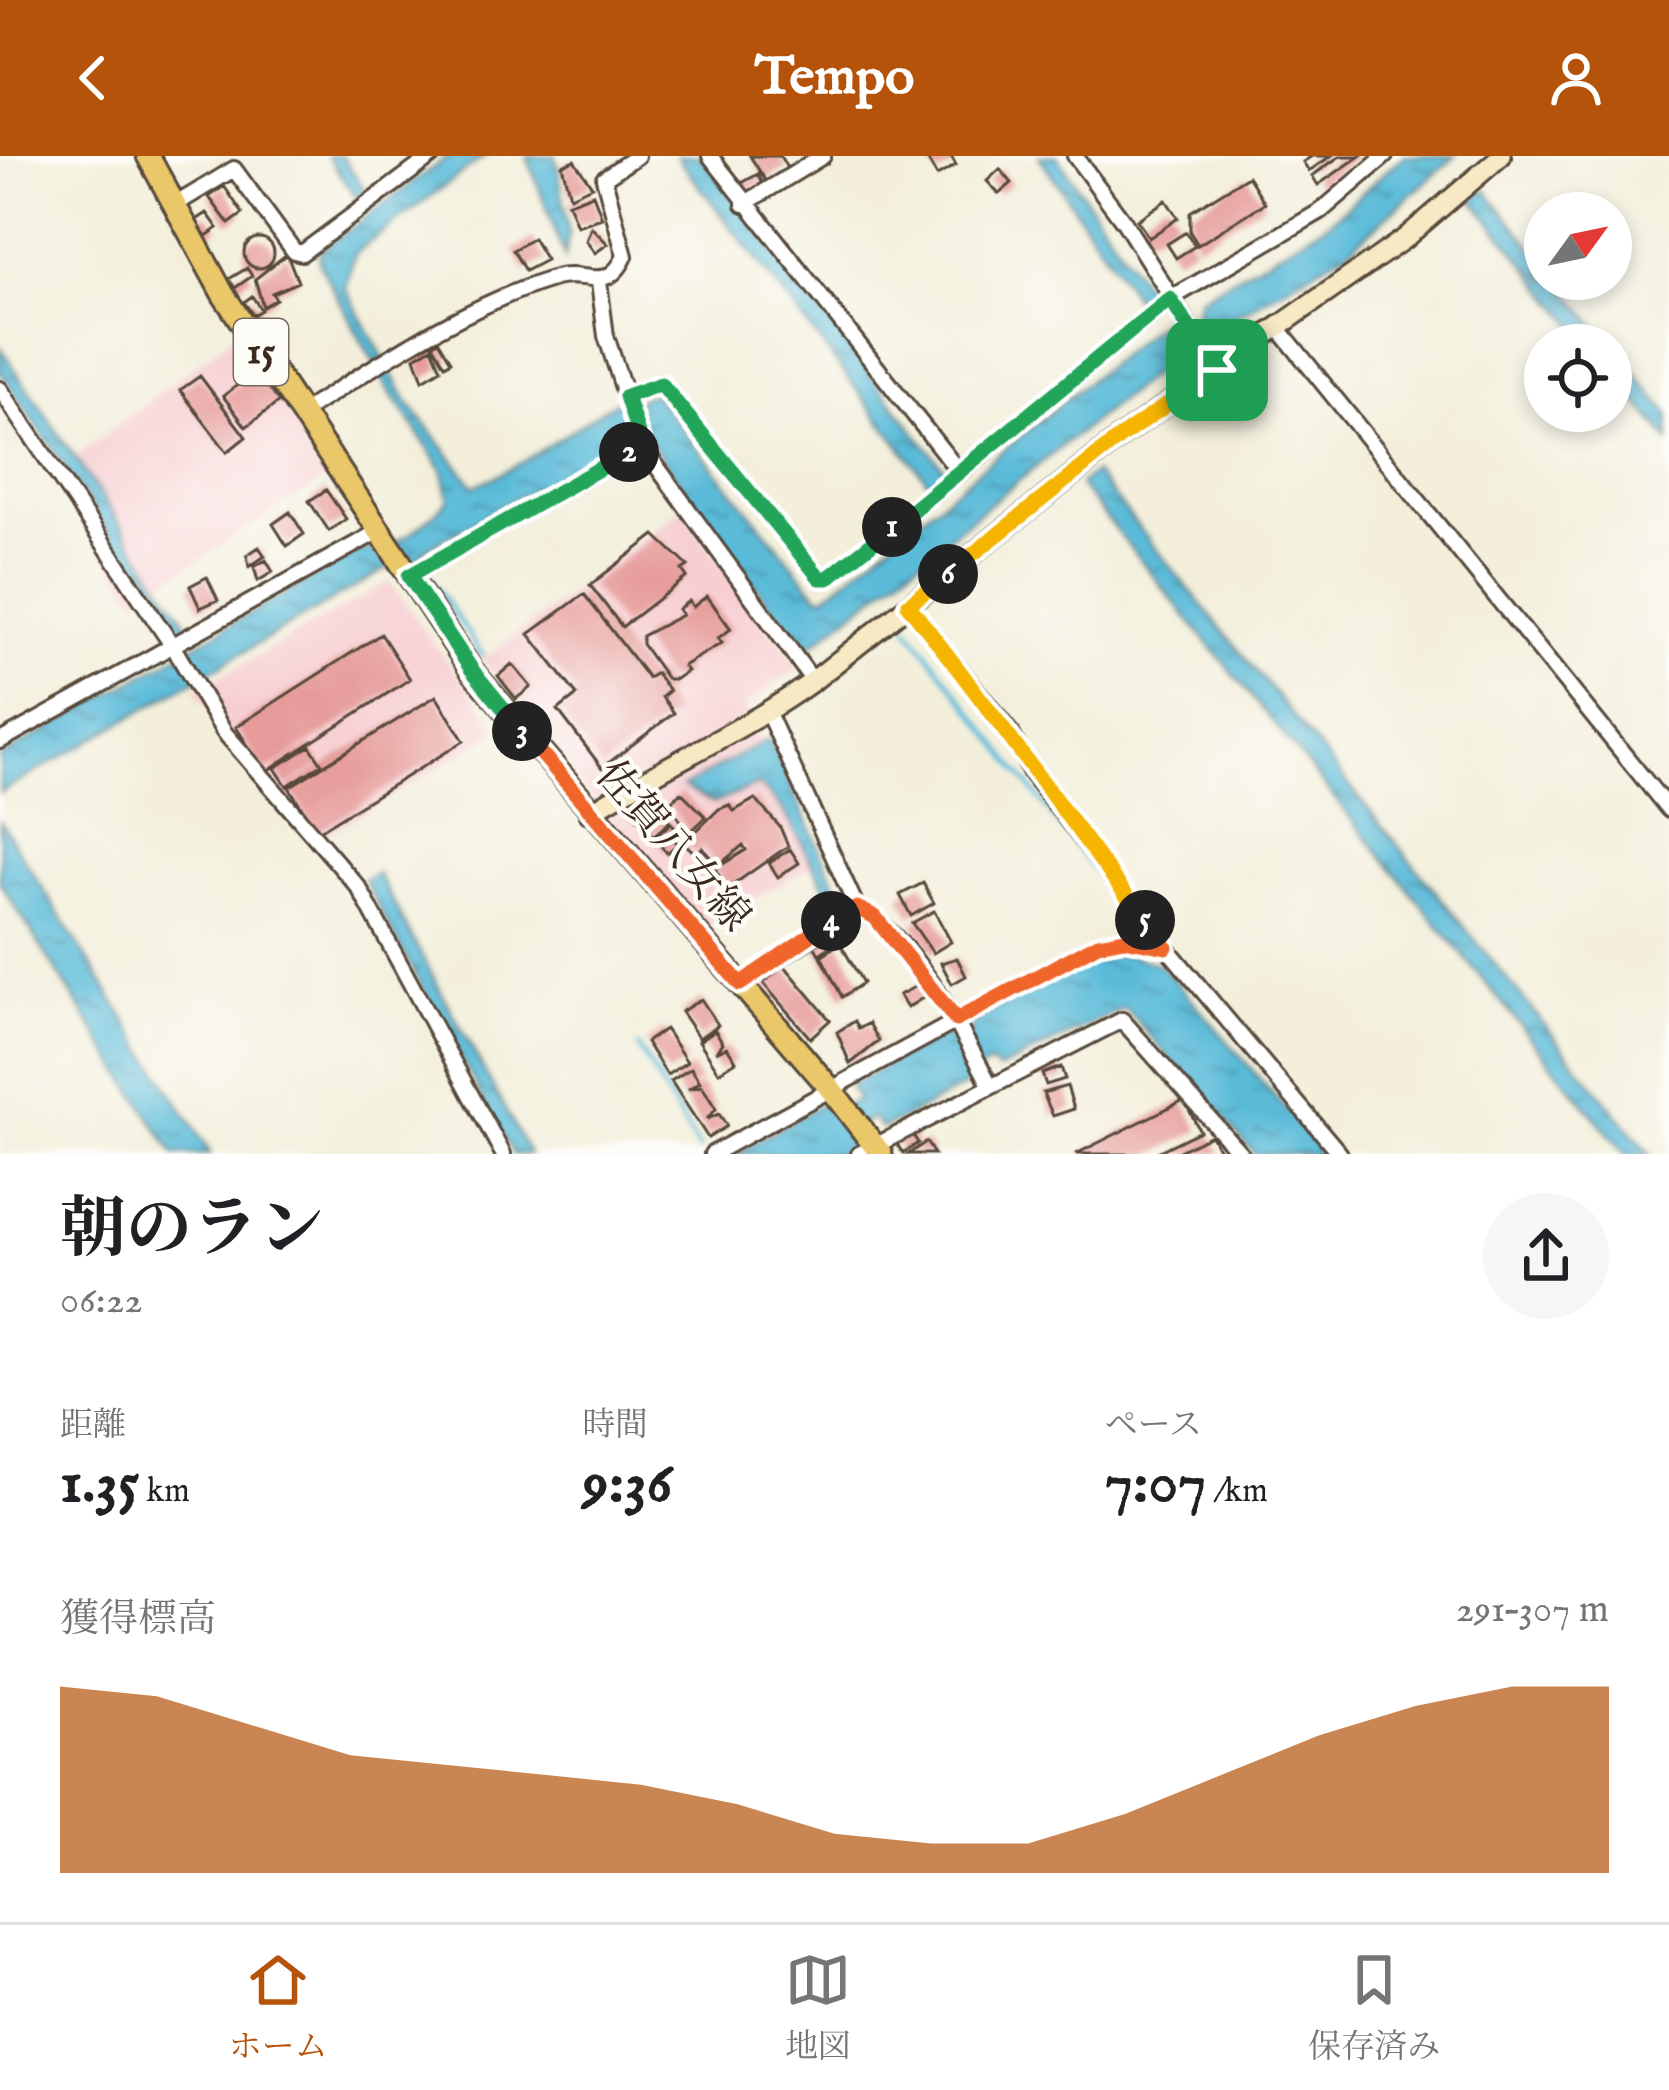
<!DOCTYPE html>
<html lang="ja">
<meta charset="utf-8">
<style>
body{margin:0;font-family:"IM FELL English","Noto Serif JP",serif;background:#f6f6f6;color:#202124;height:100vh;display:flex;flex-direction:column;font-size:45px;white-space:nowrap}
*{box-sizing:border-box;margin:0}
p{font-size:39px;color:#757577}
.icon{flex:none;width:66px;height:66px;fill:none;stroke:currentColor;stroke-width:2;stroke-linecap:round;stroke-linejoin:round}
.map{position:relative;height:998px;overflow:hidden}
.sheet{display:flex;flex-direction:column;background:#fff;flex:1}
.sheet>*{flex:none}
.needle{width:78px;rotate:57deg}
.tools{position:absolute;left:1524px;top:36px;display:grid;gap:24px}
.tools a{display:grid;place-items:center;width:108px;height:108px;border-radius:50%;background:#fff;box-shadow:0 6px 18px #0003;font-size:60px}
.pin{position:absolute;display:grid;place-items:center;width:102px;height:102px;color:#fff;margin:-51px;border-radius:24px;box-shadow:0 6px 18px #0006}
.km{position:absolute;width:60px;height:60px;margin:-30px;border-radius:50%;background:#222;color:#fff;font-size:33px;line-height:60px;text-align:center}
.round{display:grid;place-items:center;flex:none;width:126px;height:126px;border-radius:63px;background:#f6f6f6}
.overview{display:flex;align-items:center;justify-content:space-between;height:204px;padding:0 60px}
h1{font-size:66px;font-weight:700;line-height:90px}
.figures{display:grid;grid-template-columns:repeat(3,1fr);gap:18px;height:204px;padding:12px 60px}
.figures div{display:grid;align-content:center}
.figures b{font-size:60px;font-weight:700}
.figures small{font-size:33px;font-weight:400}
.figures p{font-size:33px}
.chart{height:336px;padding:24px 60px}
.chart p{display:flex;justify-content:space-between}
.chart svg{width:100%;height:216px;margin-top:12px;fill:#b45309;opacity:.7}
header{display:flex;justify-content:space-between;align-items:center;height:156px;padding:0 60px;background:#b45309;color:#fff;font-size:54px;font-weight:700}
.dock{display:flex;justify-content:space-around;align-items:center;height:168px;border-top:3px solid #e0e0e0;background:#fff;font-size:33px;color:#757577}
.dock a{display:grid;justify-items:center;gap:6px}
.dock .selected{color:#b45309}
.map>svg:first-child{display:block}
.built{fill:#f7cfd3}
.water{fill:url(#water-ripples);stroke:#4a727c;stroke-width:3}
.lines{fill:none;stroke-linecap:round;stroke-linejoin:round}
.stream{stroke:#5abbd9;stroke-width:4.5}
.building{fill:#e69b9a}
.street-casing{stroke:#57483a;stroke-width:20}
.secondary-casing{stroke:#57483a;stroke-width:24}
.primary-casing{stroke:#57483a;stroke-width:27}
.street{stroke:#fff;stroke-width:14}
.secondary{stroke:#f7e9c3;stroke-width:18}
.primary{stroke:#eac769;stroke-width:21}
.split-1-casing{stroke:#fff;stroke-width:24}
.split-2-casing{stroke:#fff;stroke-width:24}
.split-3-casing{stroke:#fff;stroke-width:24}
.split-4-casing{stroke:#fff;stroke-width:24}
.split-5-casing{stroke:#fff;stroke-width:24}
.split-6-casing{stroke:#fff;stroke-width:24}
.split-7-casing{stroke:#fff;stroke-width:24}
.split-1{stroke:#22a559;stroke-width:15}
.split-2{stroke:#22a559;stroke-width:15}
.split-3{stroke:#22a559;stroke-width:15}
.split-4{stroke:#f0652b;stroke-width:15}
.split-5{stroke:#f0652b;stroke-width:15}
.split-6{stroke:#f5b400;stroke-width:15}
.split-7{stroke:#f5b400;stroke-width:15}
.labels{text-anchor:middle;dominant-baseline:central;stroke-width:9;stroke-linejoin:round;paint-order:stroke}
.shield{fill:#fdfcf7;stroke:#75695f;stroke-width:3}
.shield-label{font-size:39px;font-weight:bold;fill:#3b2a1e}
.street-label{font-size:42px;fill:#3b2a1e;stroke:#fdfcf7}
</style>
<header><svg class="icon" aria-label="back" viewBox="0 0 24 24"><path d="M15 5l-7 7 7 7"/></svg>Tempo<svg class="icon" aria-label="person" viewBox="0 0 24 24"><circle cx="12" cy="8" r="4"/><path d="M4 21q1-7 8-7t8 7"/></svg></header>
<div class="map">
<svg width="1669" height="998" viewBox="0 0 1669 998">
<defs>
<pattern id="water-ripples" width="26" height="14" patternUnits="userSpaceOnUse" patternTransform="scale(3)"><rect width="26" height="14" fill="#5abbd9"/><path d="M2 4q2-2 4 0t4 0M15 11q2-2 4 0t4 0" fill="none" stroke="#4c98af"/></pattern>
</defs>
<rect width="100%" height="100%" fill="#fdfcf7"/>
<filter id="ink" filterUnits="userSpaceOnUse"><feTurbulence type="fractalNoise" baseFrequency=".00833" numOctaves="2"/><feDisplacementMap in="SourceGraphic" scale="24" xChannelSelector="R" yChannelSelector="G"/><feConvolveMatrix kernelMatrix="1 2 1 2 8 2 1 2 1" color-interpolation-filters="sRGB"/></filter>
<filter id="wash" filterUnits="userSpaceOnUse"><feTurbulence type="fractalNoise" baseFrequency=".004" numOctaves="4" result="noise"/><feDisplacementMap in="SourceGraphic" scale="48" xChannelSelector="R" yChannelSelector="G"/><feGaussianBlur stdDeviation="2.7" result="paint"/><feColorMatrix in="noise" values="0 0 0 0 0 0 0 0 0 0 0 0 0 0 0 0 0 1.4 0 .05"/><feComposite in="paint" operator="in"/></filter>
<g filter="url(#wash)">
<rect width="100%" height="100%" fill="#f3efdb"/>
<!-- built -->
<path class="built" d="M236 178 330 320 136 444 53 318Z
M682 353 798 512 745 549 816 708 705 771 610 667 482 504Z
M389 426 499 575 313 687 194 535Z"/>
<!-- water -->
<path class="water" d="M327 0H342L368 38 358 44Z
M449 0H485L355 97 345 132 407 245 474 330C528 309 569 273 619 244L624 262 639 257 637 244 653 237 818 439 825 440 1159 167 1166 163 1181 168 1195 160 1199 142 1328 67 1403 0H1456L1348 94 1213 173 1199 168 1185 175 1184 193 810 491 799 489 652 288 641 265 625 270 621 284 426 393 417 406 411 399 388 412 0 637V601L361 394C395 396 427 366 449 343L442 313 387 231 319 107V96Z
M527 0H556L569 78 565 101Z
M676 0H700L946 315 930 328Z
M1039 0H1057L1153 142 1142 153Z
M1486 34 1545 107V123H1558L1669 258V285L1611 214V189H1591L1473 44Z
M0 191 189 470 176 476 0 215Z
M1094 317 1650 998H1625L1079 329Z
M769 583 844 745 836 748C812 715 790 647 757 629L714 647 683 631Z
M0 665 211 998H174L0 727Z
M377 717 529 998H513L364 724Z
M1126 798 1158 808 1175 824 1324 998H1255L1125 852 998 914 990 908 971 918V927L882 973 873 962 844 977 853 990 839 998H735L821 948 829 958 858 943 849 930 946 878 954 883 972 874 973 865 1093 802Z"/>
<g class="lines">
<!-- stream -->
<path class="stream" d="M427 417 483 500
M908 471 1127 758
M638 891 699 993"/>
</g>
<g id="blocks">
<!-- building -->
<path class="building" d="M750 0H780L787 12 766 25Z
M933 0H951L956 9 937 20 927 3Z
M1312 0H1331L1309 15 1303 6Z
M1340 0H1360L1318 29 1312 20Z
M574 4 592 30 570 40 562 9Z
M1000 13 1012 27 999 38 987 25Z
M758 18 763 28 746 38 740 28Z
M1248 20 1265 47 1198 89 1190 76V56Z
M224 30 243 58 229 68 209 41Z
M593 38 602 62 577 70 568 47Z
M1166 44 1178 62 1149 82 1137 64Z
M207 57 218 72 206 80 195 65Z
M591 71 608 88 595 97 586 85Z
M1186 76 1195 90 1176 102 1167 88Z
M533 82 546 104 525 115 513 94Z
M244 97a15 15 0 1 1 30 0a15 15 0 1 1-30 0Z
M287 98 298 126 272 137 276 143 263 151 255 123Z
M247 112 252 120 235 132 229 123Z
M252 140 261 154 253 159 244 146Z
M439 185 451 205 445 209 433 188Z
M432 191 441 213 423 224 415 201Z
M256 215 279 246 246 271 223 240Z
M200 220 246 281 227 296 180 234Z
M326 334 346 363 329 375 309 345Z
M290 356 304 378 287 390 273 368Z
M655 379 688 410 682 414 687 421 622 471 590 429Z
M259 391 265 400 249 411 247 399Z
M266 404 273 416 258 425 254 411Z
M207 421 218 444 200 452 190 430Z
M584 438 648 522 656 517 669 535 662 541 674 557 602 612 558 554 577 539 529 478Z
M707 440 731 473 718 482 722 487 683 510 687 515 676 523H667L642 488V480L682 459 678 453 689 445 693 451Z
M381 478 410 523 265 616 236 571Z
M512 508 531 531 516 543 498 520Z
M436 540 464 585 317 676 289 631Z
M310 590 322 608 287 630 275 612Z
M643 635 670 666 653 680 626 650Z
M681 636 706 661 689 677 669 648Z
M755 643 780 671 788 690 727 733 715 713 746 694 743 689 718 710 702 692 696 698 684 687 719 653 729 649 734 655Z
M671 667 675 671 668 677 678 688 667 697 654 682Z
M790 693 799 707 778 721 769 707Z
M923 727 934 747 911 760 900 739Z
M934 755 951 786 933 797 912 767Z
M838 766 847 780 819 798 810 783Z
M840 787 863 827 842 841 821 800Z
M957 802 966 820 952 828 941 807Z
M784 809 830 864 810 882 763 827Z
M923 827 929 838 907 852 899 839Z
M701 843 718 869 699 882 681 856Z
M855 865 859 873 869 867 879 885 850 908 837 876Z
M665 873 687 906 667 919 646 886Z
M715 874 723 887 716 896 727 891 736 905 719 916 699 885Z
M1061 911 1065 923 1046 929 1042 918Z
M691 912 700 926 688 933 702 930 716 953 707 963 719 958 727 970 708 982 671 925Z
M1067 930 1074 953 1053 960 1043 937Z
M1184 944 1200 975 1153 998H1076Z
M911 976 918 987 903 997 896 987Z
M1211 979 1221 998H1173Z
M926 986 934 998H908Z"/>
</g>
</g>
<g filter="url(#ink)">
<use href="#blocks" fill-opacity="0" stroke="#57483a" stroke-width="3"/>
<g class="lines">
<defs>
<path id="street" d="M710 0 960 317 1170 143 1321 55 1385 0
M1075 0 1124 66 1217 214
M744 48 823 0
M173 50 234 13 294 95 302 97 432 0
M599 126 606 180 642 290 813 525
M1279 173 1669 654
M0 233 172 489 224 576 359 732 503 998
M626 240 661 228 820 422H828L960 317
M301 257C379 208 465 149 555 122 585 113 607 139 625 100L604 22 637 0
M409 420 642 290
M908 449 1011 577 1031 617 1166 791 1340 998
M768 557 857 752C913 779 962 875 990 929
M0 585 379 375
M740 828 857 752
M712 998 1098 788 1124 783 1166 791
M859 998 1122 864 1241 998"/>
<path id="secondary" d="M589 657C662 610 742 576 813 525L1123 279 1404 83 1501 0"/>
<path id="primary" d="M148 0 223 138 472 515 829 931 881 998"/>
</defs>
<!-- street casing -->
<use href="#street" class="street-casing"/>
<!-- secondary casing -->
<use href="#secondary" class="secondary-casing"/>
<!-- primary casing -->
<use href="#primary" class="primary-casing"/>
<!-- street -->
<use href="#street" class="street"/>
<!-- secondary -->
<use href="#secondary" class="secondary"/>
<!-- primary -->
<use href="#primary" class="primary"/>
</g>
</g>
<g class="lines" filter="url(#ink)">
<defs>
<path id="split-1" d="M892 371 1170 143 1217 214"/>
<path id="split-2" d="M629 296 642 290 626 240 661 228 820 422H828L892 371"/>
<path id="split-3" d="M522 575 472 514 409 420 629 296"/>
<path id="split-4" d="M522 575 740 828 831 765"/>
<path id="split-5" d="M831 765 857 752 875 761 956 864 1098 788 1124 783 1166 791 1145 764"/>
<path id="split-6" d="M948 418 908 449C991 552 1065 659 1145 764"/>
<path id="split-7" d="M948 418 1123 279 1217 214"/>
</defs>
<!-- split-1 casing -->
<use href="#split-1" class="split-1-casing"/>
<!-- split-2 casing -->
<use href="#split-2" class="split-2-casing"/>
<!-- split-3 casing -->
<use href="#split-3" class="split-3-casing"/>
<!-- split-4 casing -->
<use href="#split-4" class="split-4-casing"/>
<!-- split-5 casing -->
<use href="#split-5" class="split-5-casing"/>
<!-- split-6 casing -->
<use href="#split-6" class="split-6-casing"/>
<!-- split-7 casing -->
<use href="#split-7" class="split-7-casing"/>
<!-- split-1 -->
<use href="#split-1" class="split-1"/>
<!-- split-2 -->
<use href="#split-2" class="split-2"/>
<!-- split-3 -->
<use href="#split-3" class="split-3"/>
<!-- split-4 -->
<use href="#split-4" class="split-4"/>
<!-- split-5 -->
<use href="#split-5" class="split-5"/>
<!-- split-6 -->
<use href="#split-6" class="split-6"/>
<!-- split-7 -->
<use href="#split-7" class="split-7"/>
</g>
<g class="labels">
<!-- shield labels -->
<rect class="shield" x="234" y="163" width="54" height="66" rx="9"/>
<g class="shield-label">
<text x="261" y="196">15</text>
</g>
<!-- street labels -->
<g class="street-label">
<text transform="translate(672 691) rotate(49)">佐賀八女線</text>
</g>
</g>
</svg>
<div class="tools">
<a><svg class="needle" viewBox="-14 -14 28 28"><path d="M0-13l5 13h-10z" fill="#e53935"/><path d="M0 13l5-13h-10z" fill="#757577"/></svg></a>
<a><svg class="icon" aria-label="locate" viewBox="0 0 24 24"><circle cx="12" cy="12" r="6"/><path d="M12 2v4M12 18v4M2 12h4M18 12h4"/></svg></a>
</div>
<div class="pin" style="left:1217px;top:214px;background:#1e9e55"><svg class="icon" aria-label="arrive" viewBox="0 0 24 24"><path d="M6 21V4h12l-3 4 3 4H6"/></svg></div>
<b class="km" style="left:892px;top:371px">1</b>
<b class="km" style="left:629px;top:296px">2</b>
<b class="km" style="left:522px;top:575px">3</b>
<b class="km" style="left:831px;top:765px">4</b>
<b class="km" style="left:1145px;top:764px">5</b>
<b class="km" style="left:948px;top:418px">6</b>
</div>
<section class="sheet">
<div class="overview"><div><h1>朝のラン</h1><p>06:22</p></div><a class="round"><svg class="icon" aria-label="share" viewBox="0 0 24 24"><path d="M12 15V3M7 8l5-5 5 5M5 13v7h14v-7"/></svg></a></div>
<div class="figures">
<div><p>距離</p><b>1.35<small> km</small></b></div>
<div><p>時間</p><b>9:36</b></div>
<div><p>ペース</p><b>7:07<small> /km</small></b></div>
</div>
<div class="chart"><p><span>獲得標高</span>291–307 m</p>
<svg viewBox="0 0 160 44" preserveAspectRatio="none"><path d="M0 44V6L10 8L20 14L30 20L40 22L50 24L60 26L70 30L80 36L90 38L100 38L110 32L120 24L130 16L140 10L150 6L160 6V44z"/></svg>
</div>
</section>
<nav class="dock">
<a class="selected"><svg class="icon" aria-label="home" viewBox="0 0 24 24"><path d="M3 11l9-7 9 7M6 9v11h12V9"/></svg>ホーム</a>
<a><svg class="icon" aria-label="map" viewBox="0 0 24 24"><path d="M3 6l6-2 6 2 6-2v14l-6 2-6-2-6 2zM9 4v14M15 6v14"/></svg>地図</a>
<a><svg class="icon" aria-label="saved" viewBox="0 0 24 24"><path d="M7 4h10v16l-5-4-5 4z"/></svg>保存済み</a>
</nav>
